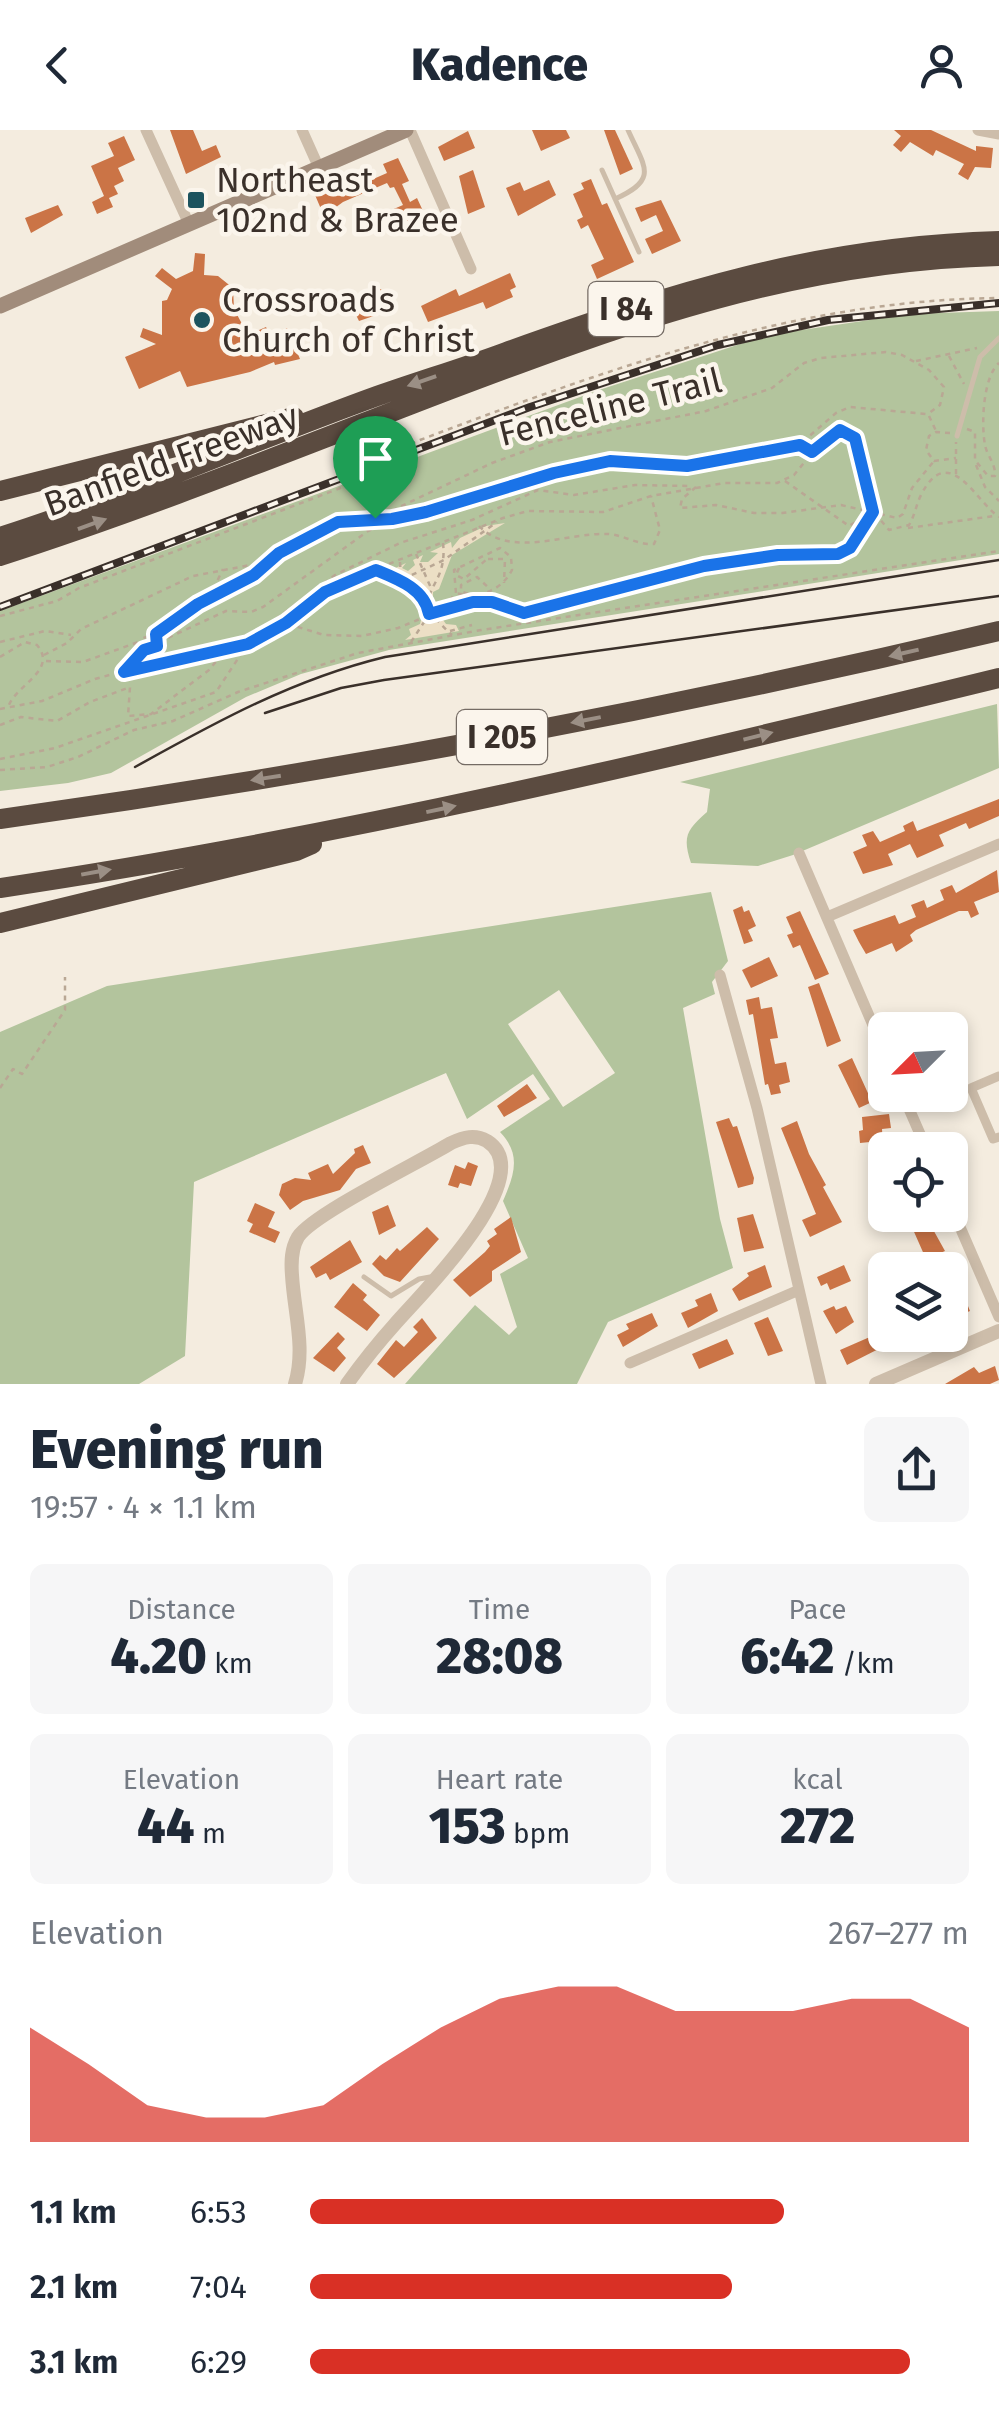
<!DOCTYPE html>
<meta charset="utf-8">
<style>
body{margin:0;font-family:"Fira Sans",sans-serif;background:#f6f6f7;color:#1f2937;height:100vh;display:flex;flex-direction:column;font-size:38px;white-space:nowrap}
*{box-sizing:border-box;margin:0}
p{font-size:32px;color:#747a83}
.icon{flex:none;width:55px;height:55px;fill:none;stroke:currentColor;stroke-width:2;stroke-linecap:round;stroke-linejoin:round}
.map{position:relative;height:1254px;overflow:hidden}
.sheet{display:flex;flex-direction:column;background:#fff;flex:1}
.sheet>*{flex:none}
.needle{width:65px;rotate:246deg}
.buttons{position:absolute;left:868px;top:882px;display:grid;gap:20px}
.buttons a{display:grid;place-items:center;width:100px;height:100px;border-radius:15px;background:#fff;box-shadow:0 5px 15px #0003;font-size:50px}
.pin{position:absolute;display:grid;place-items:center;width:85px;height:85px;color:#fff;margin:-102px -42px;border-radius:50% 50% 50% 0;rotate:-45deg;box-shadow:0 0 10px #0007}
.pin .icon{rotate:45deg}
.round{display:grid;place-items:center;flex:none;width:105px;height:105px;border-radius:15px;background:#f6f6f7}
.overview{display:flex;align-items:center;justify-content:space-between;height:170px;padding:0 30px}
h1{font-size:55px;font-weight:800;line-height:75px}
.metrics{display:grid;grid-template-columns:repeat(3,1fr);gap:15px;height:170px;padding:10px 30px}
.metrics div{display:grid;align-content:center;border-radius:15px;background:#f6f6f7;text-align:center}
.metrics b{font-size:50px;font-weight:800}
.metrics small{font-size:28px;font-weight:400}
.metrics p{font-size:28px}
.chart{height:280px;padding:20px 30px}
.chart p{display:flex;justify-content:space-between}
.chart svg{width:100%;height:180px;margin-top:10px;fill:#d93025;opacity:.7}
ul{padding:0 30px;list-style:none;font-size:32px}
li{display:grid;grid-template-columns:160px 120px 1fr;align-items:center;height:75px}
li i{height:25px;border-radius:12px;background:#d93025}
header{display:flex;justify-content:space-between;align-items:center;height:130px;padding:0 30px;background:#fff;font-size:45px;font-weight:800}
.map>svg:first-child{display:block}
.green{fill:#b3c49d;fill-rule:evenodd}
.plaza{fill:#ecdfc5}
.building{fill:#cb7446}
.lines{fill:none;stroke-linecap:round;stroke-linejoin:round}
.path{stroke:#b9a794;stroke-width:2.5;stroke-dasharray:5 5;stroke-linecap:butt}
.service{stroke:#cdbdaa;stroke-width:5}
.pedestrian{stroke:#cdbdaa;stroke-width:9}
.minor{stroke:#cdbdaa;stroke-width:11}
.tertiary{stroke:#cdbdaa;stroke-width:14}
.secondary{stroke:#a18c7b;stroke-width:15}
.motorway{stroke:#5b4b40;stroke-width:20}
.tram{stroke:#3a302a;stroke-width:2.5}
.rail-casing{stroke:#3a302a;stroke-width:8}
.rail{stroke:#fbf5ec;stroke-width:4;stroke-dasharray:11;stroke-linecap:butt}
.oneway{fill:#9b8f85}
.route-casing{stroke:#fff;stroke-width:20}
.route{stroke:#1a73e8;stroke-width:12}
.poi-dot{fill:#1d535e;stroke:#fbf5ec;stroke-width:4}
.labels{text-anchor:middle;dominant-baseline:central;stroke-width:9;stroke-linejoin:round;paint-order:stroke}
.shield{fill:#fbf5ec;stroke:#746b64;stroke-width:2.5}
.shield-label{font-size:32px;font-weight:bold;fill:#3a302a}
.poi-label{font-size:35px;fill:#3a302a;stroke:#fbf5ec;text-anchor:start}
.street-label{font-size:35px;fill:#3a302a;stroke:#fbf5ec}
</style>
<header><svg class="icon" aria-label="back" viewBox="0 0 24 24"><path d="M15 5l-7 7 7 7"/></svg>Kadence<svg class="icon" aria-label="person" viewBox="0 0 24 24"><circle cx="12" cy="8" r="4"/><path d="M4 21q1-7 8-7t8 7"/></svg></header>
<div class="map">
<svg width="999" height="1254" viewBox="0 0 999 1254">
<rect width="100%" height="100%" fill="#f4ecdf"/>
<!-- green -->
<path class="green" d="M999 181V424L389 520 301 544 246 567 111 643 68 653 0 661V481L599 260 768 205 910 184Z
M997 574 999 638 793 725 758 736 691 733C682 706 687 700 707 682L710 659 680 652Z
M711 762 728 831 712 852 715 864 683 878 720 1089 733 1138 608 1192 577 1254H405L475 1175 509 1205 517 1197 500 1144 528 1128 503 1071C514 1045 522 1025 500 1002L550 969 533 944 467 989 446 943 194 1052 185 1226 139 1254H0V902L107 856ZM559 860 615 943 563 977 508 894Z"/>
<!-- plaza -->
<path class="plaza" d="M505 393 452 425 439 459 433 462V476L446 494 456 495 459 501 405 510 411 505 409 499 420 494 425 475 418 476 398 454 375 448 406 433 402 438 408 441 415 435 413 430 423 425 420 432H428L438 423 430 422 451 412 452 418 460 408 486 396Z"/>
<!-- building -->
<path class="building" d="M170 0H193L202 21 216 15 221 27 186 44Z
M532 0H566L570 8 541 21Z
M604 0H615L633 39 620 45Z
M894 0H931L976 21V16L993 18 991 38 975 37 968 50 958 44 964 34 936 20 933 26 910 12 901 22 893 15 901 6Z
M468 1 475 18 444 31 438 17Z
M124 6 135 30 118 38 124 51 114 56 118 64 109 68 113 77 97 84 92 72 104 66 91 36 114 26 108 13Z
M398 28 409 51 402 54 410 72 417 68 423 81 416 83 421 95 400 104 389 81 403 75 394 57 390 58 387 53 343 72 324 86 315 65 355 53 353 48 368 42 371 50 387 43 383 34Z
M473 40 485 77 468 84 459 46Z
M591 49 602 75 607 73 634 132 597 149 591 135 604 129 588 95 581 99 577 90 583 87 573 64 584 59 581 53Z
M549 50 556 65 518 86 506 58 520 52 524 61Z
M661 70 681 111 652 124 645 109 663 101 656 85 641 92 635 78Z
M58 75 63 85 31 103 25 88Z
M195 123 205 124 204 145 218 146 233 158 234 179 248 205 266 197 271 208 287 198 300 229 275 235 274 232 250 242 187 257 180 241 139 259 125 227 156 214 140 207 143 198 162 205V171L167 170 172 159 155 146 162 138 176 149 193 141Z
M510 143 516 157 510 160 513 167 486 179 483 172 428 192 421 176 456 159 459 166Z
M381 159 391 180 359 191 350 173Z
M999 669V686L969 699 966 693 939 705 944 716 917 728 910 714 888 724 893 735 863 744 853 722 867 716 862 705 873 701 880 712 905 701 903 696 913 691 917 701Z
M997 740 999 762 974 772 979 784 971 788 968 781H959L916 800 910 805 913 811 896 822 892 813 866 824 859 812 853 800 895 785 899 794 916 787 911 775 924 770 927 778 944 770 940 760 952 755 956 763Z
M742 776 744 782 749 780 756 796 748 800 753 811 744 814 733 780Z
M800 781 829 844 815 850 800 815 793 818 787 805 793 803 786 787Z
M769 827 778 846 751 858 742 840Z
M819 853 841 911 827 917 808 857Z
M759 867 761 879 772 877 778 908 770 909 775 934 786 932 790 952 779 955 781 963 771 965 768 954 765 955 753 884 749 885 746 870Z
M852 928 872 972 859 978 838 935Z
M527 954 537 968 504 987 497 976Z
M889 984 891 998 882 999 885 1046 870 1012 860 1013 859 1001 863 1000 862 987Z
M729 988 733 997 737 996 754 1048 753 1054 738 1058 716 992Z
M797 991 809 1024 826 1055 823 1057 842 1092 810 1107 802 1090 816 1084 781 998Z
M363 1015 371 1033 356 1039 340 1060 303 1071 290 1080 279 1065 282 1054 295 1048 311 1050 308 1043 328 1034 333 1044 355 1023 354 1019Z
M468 1032 478 1036 471 1056 460 1053 458 1058 448 1055 455 1035 465 1039Z
M255 1073 275 1082 268 1097 280 1102 275 1113 249 1102 253 1094 247 1091Z
M388 1075 396 1096 379 1105 372 1082Z
M753 1084 764 1118 744 1122 737 1088Z
M899 1085H925L945 1121 926 1129 911 1095 904 1098Z
M511 1087 521 1122 492 1141V1151L470 1167 453 1150 485 1122 490 1116 487 1111 497 1104 494 1099Z
M427 1097 439 1109 400 1152 384 1146 372 1134 380 1125 386 1130 397 1118 400 1121Z
M350 1110 362 1132 330 1150 326 1143 316 1148 310 1137Z
M950 1131 970 1181 953 1188 950 1182Z
M765 1135 772 1157 739 1171 732 1159 749 1146 747 1143Z
M844 1135 851 1151 830 1160 827 1153 821 1156 817 1147Z
M353 1153 367 1165 363 1170 380 1185 367 1201 334 1177Z
M711 1163 718 1181 688 1198 681 1183 698 1176 695 1170Z
M834 1176 836 1180 846 1176 854 1192 836 1204 823 1181Z
M652 1183 658 1196 623 1217 617 1205 629 1199 626 1194Z
M768 1187 783 1221 768 1226 754 1193Z
M422 1188 437 1208 394 1248 377 1234 396 1210 404 1217 418 1202 413 1197Z
M338 1202 345 1209 337 1218 346 1228 334 1242 313 1228Z
M879 1203 906 1205 847 1235 840 1220Z
M727 1209 734 1224 699 1239 692 1224Z
M995 1236 999 1250 990 1254H945L974 1237 979 1243Z"/>
<g class="lines">
<!-- path -->
<path class="path" d="M949 226 964 254
M916 231 977 218
M929 286 936 301
M967 299 975 302V330L988 346H995C996 334 987 326 985 315 981 294 983 247 999 233
M950 303 936 302 929 306 926 320 934 331 956 328
M976 335 985 357 999 371
M956 344V312
M785 351 849 396 872 382
M696 357 682 369 680 378 716 375 754 383H782L841 375 897 388 903 384 912 358 934 331
M479 396C510 429 569 402 608 404 624 405 637 415 654 414L660 400 651 366
M908 398 994 386
M443 413C449 464 402 460 452 505
M416 424 431 458
M488 429H505L504 453
M400 432 401 450 444 430 497 392
M459 438 456 445 464 449 487 429
M379 441 410 456 426 471
M468 464 461 461V455L477 447 491 460
M209 468 223 439
M443 478 456 463 454 440 500 418 511 427 512 440C501 461 479 469 456 463
M0 486 57 471 79 458 377 344 387 339 402 318 420 310C608 239 795 170 999 168
M288 494 324 505 362 506 398 498 442 480 473 473 493 472 524 483 592 463 667 449 704 436 777 425 838 424 850 418 873 383
M450 501 472 495
M156 504 198 474 246 450 279 423 319 401 338 392 389 382 492 333 550 312 706 281 772 258 804 233 821 228 886 222 902 225 929 240 944 257 940 275 928 284
M0 512 45 501 71 505
M159 512 226 481 251 482 263 477 368 401 411 383 611 331 687 337 799 315 836 283 850 277 926 284
M411 512 428 486
M44 525 67 513 81 499 193 446 266 432
M0 527 25 512 37 515C59 541 13 556 8 578
M46 531 83 532 141 511
M126 539 144 520 157 516 156 504 143 508 140 515 144 520
M0 579 42 571 95 549 153 533 248 514 339 454 503 388 528 381 603 382 651 366 724 353H777L794 345 812 323 840 300 855 308 873 381 889 400 909 395C915 385 916 375 921 365 949 310 976 372 999 387
M0 595 21 587 57 591 90 572 130 557 128 586 151 584 209 540 232 512 269 494 335 445 400 413 472 390 538 360 574 365 635 355 690 356
M0 629 55 618 216 562 247 515
M0 640 47 637 78 627 134 600 173 591 238 562 358 523 481 500 999 421
M0 958 13 939 22 944 65 880V847"/>
<!-- service -->
<path class="service" d="M602 40 639 122
M615 69C659 49 645 38 628 0
M957 306 980 227 999 208
M364 1147 391 1166 419 1149 430 1147"/>
<!-- pedestrian -->
<path class="pedestrian" d="M999 946 971 958 993 1009 999 1007"/>
<!-- minor -->
<path class="minor" d="M146 0 189 94
M302 0 319 38
M410 0 471 139
M978 0 999 4
M799 723 885 923
M827 787 999 714
M720 845 757 978 821 1254
M903 965 927 1020
M950 1074 999 1187
M630 1233 799 1160"/>
<!-- tertiary -->
<path class="tertiary" d="M295 1254C306 1218 294 1182 292 1145 291 1132 291 1119 298 1107 313 1084 420 1032 451 1013 464 1007 475 1004 487 1011 542 1046 419 1166 395 1194 378 1213 362 1233 347 1254
M876 1254 999 1201"/>
<!-- secondary -->
<path class="secondary" d="M0 176 406 0"/>
<!-- motorway -->
<path class="motorway" d="M0 361 294 287
M0 407C128 366 250 312 377 266 419 251 463 238 506 222 674 162 818 116 999 111
M0 426C152 377 300 317 449 260 634 190 798 131 999 126
M0 689C336 642 669 579 999 501
M0 758C337 708 668 629 999 548
M0 793 296 721 312 714"/>
<!-- tram -->
<path class="tram" d="M265 583 341 558 384 550 999 466
M135 637C216 592 294 549 385 527L999 430"/>
<defs>
<path id="rail" d="M0 477 530 277 718 215 828 190 999 173"/>
</defs>
<!-- rail casing -->
<use href="#rail" class="rail-casing"/>
<!-- rail -->
<use href="#rail" class="rail"/>
</g>
<!-- one-way arrows -->
<defs><path id="oneway-solid" d="M-6-.8H1V-3.2L6.5 0L1 3.2V.8H-6Z" transform="scale(2.5)"/></defs>
<g class="oneway">
<use href="#oneway-solid" transform="translate(422 251) rotate(161)"/>
<use href="#oneway-solid" transform="translate(92 394) rotate(-20)"/>
<use href="#oneway-solid" transform="translate(904 523) rotate(167)"/>
<use href="#oneway-solid" transform="translate(586 590) rotate(169)"/>
<use href="#oneway-solid" transform="translate(758 606) rotate(-14)"/>
<use href="#oneway-solid" transform="translate(266 648) rotate(171)"/>
<use href="#oneway-solid" transform="translate(441 679) rotate(-12)"/>
<use href="#oneway-solid" transform="translate(96 742) rotate(-10)"/>
</g>
<g class="lines">
<defs>
<path id="route" d="M840 300 855 308 873 382 850 418 838 424 778 425 704 436 524 483 492 472H473L429 484C425 459 398 449 376 440L325 462 286 493 248 514 124 542 144 520 157 516 156 504 198 474 254 445 279 423 338 392 392 389 426 382 554 343 610 331 687 336 800 315 812 322Z"/>
</defs>
<!-- route casing -->
<use href="#route" class="route-casing"/>
<!-- route -->
<use href="#route" class="route"/>
</g>
<!-- markers -->
<g class="poi-dot">
<rect x="186" y="60" width="20" height="20" rx="5"/>
<circle cx="202" cy="190" r="10"/>
</g>
<g class="labels">
<!-- shield labels -->
<g class="shield">
<rect x="588.5" y="152" width="75" height="54" rx="8"/>
<rect x="457" y="580" width="90" height="54" rx="8"/>
</g>
<g class="shield-label">
<text x="626" y="179">I 84</text>
<text x="502" y="607">I 205</text>
</g>
<!-- poi labels -->
<g class="poi-label">
<text x="216" y="50">Northeast<tspan x="216" dy="40">102nd &amp; Brazee</tspan></text>
<text x="222" y="170">Crossroads<tspan x="222" dy="40">Church of Christ</tspan></text>
</g>
<!-- street labels -->
<g class="street-label">
<text transform="translate(610 277) rotate(-14)">Fenceline Trail</text>
<text transform="translate(171 330) rotate(-20)">Banfield Freeway</text>
</g>
</g>
</svg>
<div class="buttons">
<a><svg class="needle" viewBox="-14 -14 28 28"><path d="M0-13l5 13h-10z" fill="#e53935"/><path d="M0 13l5-13h-10z" fill="#747a83"/></svg></a>
<a><svg class="icon" aria-label="locate" viewBox="0 0 24 24"><circle cx="12" cy="12" r="6"/><path d="M12 2v4M12 18v4M2 12h4M18 12h4"/></svg></a>
<a><svg class="icon" aria-label="layers" viewBox="0 0 24 24"><path d="M12 4l9 5-9 5-9-5zM3 14l9 5 9-5"/></svg></a>
</div>
<div class="pin" style="left:375px;top:388px;background:#1e9e55"><svg class="icon" aria-label="arrive" viewBox="0 0 24 24"><path d="M6 21V4h12l-3 4 3 4H6"/></svg></div>
</div>
<section class="sheet">
<div class="overview"><div><h1>Evening run</h1><p>19:57 · 4 × 1.1 km</p></div><a class="round"><svg class="icon" aria-label="share" viewBox="0 0 24 24"><path d="M12 15V3M7 8l5-5 5 5M5 13v7h14v-7"/></svg></a></div>
<div class="metrics">
<div><p>Distance</p><b>4.20<small> km</small></b></div>
<div><p>Time</p><b>28:08</b></div>
<div><p>Pace</p><b>6:42<small> /km</small></b></div>
</div>
<div class="metrics">
<div><p>Elevation</p><b>44<small> m</small></b></div>
<div><p>Heart rate</p><b>153<small> bpm</small></b></div>
<div><p>kcal</p><b>272</b></div>
</div>
<div class="chart"><p><span>Elevation</span>267–277 m</p>
<svg viewBox="0 0 160 44" preserveAspectRatio="none"><path d="M0 44V16L10 25L20 35L30 38L40 38L50 35L60 25L70 16L80 9L90 6L100 6L110 12L120 12L130 12L140 9L150 9L160 16V44z"/></svg>
</div>
<ul>
<li><b>1.1 km</b>6:53<i style="width:72%"></i></li>
<li><b>2.1 km</b>7:04<i style="width:64%"></i></li>
<li><b>3.1 km</b>6:29<i style="width:91%"></i></li>
</ul>
</section>
